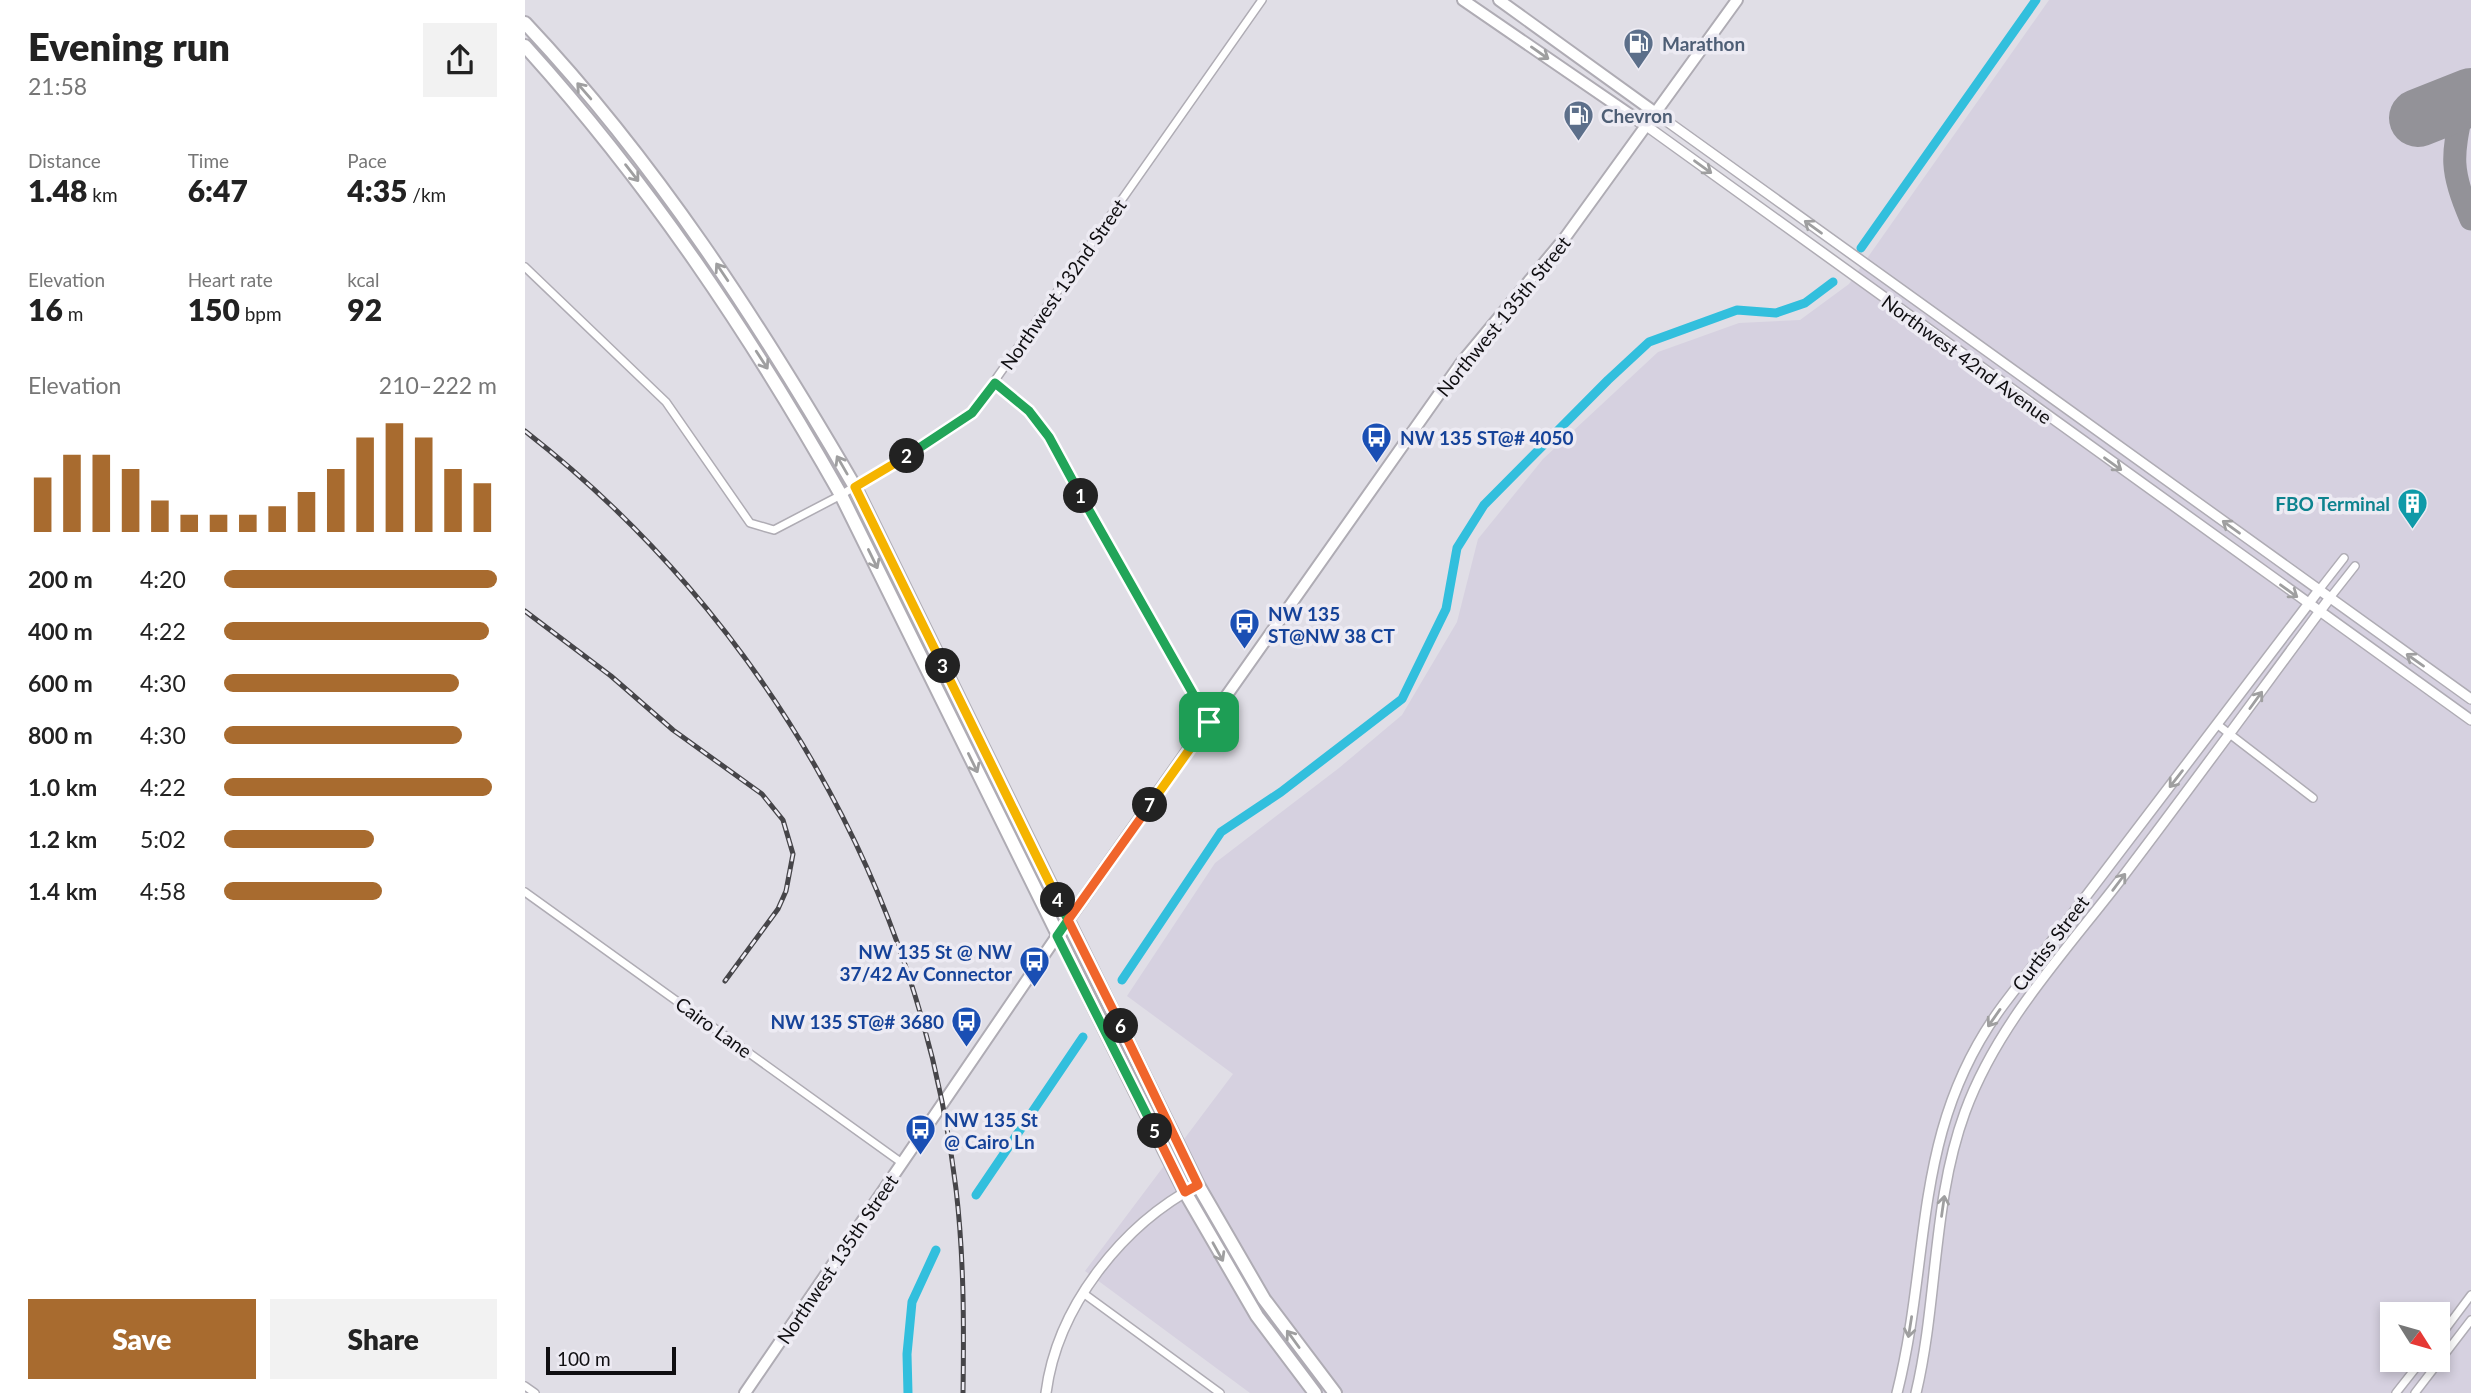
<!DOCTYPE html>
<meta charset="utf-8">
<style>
body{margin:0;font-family:Lato,sans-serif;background:#f2f2f2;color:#222;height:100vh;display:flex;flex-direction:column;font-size:26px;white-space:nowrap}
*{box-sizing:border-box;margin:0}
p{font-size:23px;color:#767676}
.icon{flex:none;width:38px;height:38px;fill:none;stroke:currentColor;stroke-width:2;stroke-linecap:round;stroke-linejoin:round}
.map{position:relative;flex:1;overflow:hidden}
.side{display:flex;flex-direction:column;background:#fff;width:525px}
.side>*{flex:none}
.needle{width:46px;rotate:127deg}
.tools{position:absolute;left:1855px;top:1302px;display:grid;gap:14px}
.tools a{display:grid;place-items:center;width:70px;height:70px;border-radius:0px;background:#fff;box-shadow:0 4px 10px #0003;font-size:35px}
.scale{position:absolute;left:21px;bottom:18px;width:130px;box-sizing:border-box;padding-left:7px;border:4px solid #0f0e11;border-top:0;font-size:19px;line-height:24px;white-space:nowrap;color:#0f0e11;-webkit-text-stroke:5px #edebf3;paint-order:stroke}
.pin{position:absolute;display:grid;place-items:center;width:60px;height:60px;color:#fff;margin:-30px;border-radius:14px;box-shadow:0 4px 10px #0006}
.km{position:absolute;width:35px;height:35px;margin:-18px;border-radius:50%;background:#222;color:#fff;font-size:19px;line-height:35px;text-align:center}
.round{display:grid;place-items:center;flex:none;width:74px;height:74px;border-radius:0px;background:#f2f2f2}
.overview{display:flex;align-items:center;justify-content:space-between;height:119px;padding:0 28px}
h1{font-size:38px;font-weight:800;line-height:52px}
.figures{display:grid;grid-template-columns:repeat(3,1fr);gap:10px;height:119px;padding:7px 28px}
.figures div{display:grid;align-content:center}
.figures b{font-size:30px;font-weight:800}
.figures small{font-size:19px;font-weight:400}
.figures p{font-size:19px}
.chart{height:196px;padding:14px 28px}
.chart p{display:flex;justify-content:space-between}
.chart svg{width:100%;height:126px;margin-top:7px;stroke:#a86b2f;stroke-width:6}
.button{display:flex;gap:14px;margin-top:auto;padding:14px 28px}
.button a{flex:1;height:80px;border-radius:0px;background:#a86b2f;color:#fff;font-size:28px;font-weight:800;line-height:80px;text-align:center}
.button a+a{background:#f2f2f2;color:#222}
ul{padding:0 28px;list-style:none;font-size:23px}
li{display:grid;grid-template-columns:112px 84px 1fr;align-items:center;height:52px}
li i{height:18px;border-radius:9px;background:#a86b2f}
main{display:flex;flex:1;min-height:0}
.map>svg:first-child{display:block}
.built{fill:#d6d1e0;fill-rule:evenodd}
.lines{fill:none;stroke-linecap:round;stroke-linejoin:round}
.canal{stroke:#32bfdd;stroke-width:9}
.taxiway{stroke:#939298;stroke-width:23}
.runway{stroke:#939298;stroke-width:58}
.minor-casing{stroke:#afacb4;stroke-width:10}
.tertiary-casing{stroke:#afacb4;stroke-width:12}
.secondary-casing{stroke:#afacb4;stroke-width:14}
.primary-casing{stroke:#afacb4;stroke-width:16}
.minor{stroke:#fff;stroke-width:7}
.tertiary{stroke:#fff;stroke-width:9}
.secondary{stroke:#fff;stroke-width:10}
.primary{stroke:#fff;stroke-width:12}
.rail-casing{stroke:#464549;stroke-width:5}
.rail{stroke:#edebf3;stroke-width:2.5;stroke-dasharray:8;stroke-linecap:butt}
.oneway{stroke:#9f9fa0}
.split-1-casing{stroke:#fff;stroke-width:14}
.split-2-casing{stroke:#fff;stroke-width:14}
.split-3-casing{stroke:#fff;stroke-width:14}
.split-4-casing{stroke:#fff;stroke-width:14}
.split-5-casing{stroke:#fff;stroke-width:14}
.split-6-casing{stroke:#fff;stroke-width:14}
.split-7-casing{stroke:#fff;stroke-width:14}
.split-8-casing{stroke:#fff;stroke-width:14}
.split-1{stroke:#22a559;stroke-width:9}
.split-2{stroke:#22a559;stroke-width:9}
.split-3{stroke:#f5b400;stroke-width:9}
.split-4{stroke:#f5b400;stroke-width:9}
.split-5{stroke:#22a559;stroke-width:9}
.split-6{stroke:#f0652b;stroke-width:9}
.split-7{stroke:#f0652b;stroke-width:9}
.split-8{stroke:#f5b400;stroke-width:9}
.labels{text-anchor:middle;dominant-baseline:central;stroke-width:7;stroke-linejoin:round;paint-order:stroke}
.service-label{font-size:19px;font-weight:bold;fill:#4e5e75;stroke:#edebf3;text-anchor:start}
.street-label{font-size:19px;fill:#0f0e11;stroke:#edebf3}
.transit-label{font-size:19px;font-weight:bold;fill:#164399;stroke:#edebf3;text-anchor:start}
.culture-label{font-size:19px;font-weight:bold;fill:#0d838f;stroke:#edebf3;text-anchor:end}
</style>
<main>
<section class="side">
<div class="overview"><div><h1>Evening run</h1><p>21:58</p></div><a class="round"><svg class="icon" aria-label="share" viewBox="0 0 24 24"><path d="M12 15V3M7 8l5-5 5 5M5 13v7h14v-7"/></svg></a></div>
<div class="figures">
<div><p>Distance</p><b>1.48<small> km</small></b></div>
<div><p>Time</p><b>6:47</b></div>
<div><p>Pace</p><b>4:35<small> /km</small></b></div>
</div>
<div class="figures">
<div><p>Elevation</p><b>16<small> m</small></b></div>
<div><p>Heart rate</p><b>150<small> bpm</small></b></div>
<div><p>kcal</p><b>92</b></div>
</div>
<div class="chart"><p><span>Elevation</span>210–222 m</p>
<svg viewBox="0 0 160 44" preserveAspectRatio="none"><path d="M5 44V25M15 44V17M25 44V17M35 44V22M45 44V33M55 44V38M65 44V38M75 44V38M85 44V35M95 44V30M105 44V22M115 44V11M125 44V6M135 44V11M145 44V22M155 44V27"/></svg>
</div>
<ul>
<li><b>200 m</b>4:20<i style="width:100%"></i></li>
<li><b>400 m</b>4:22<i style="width:97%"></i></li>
<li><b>600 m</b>4:30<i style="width:86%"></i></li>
<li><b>800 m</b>4:30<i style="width:87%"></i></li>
<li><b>1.0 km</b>4:22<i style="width:98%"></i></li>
<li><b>1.2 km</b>5:02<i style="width:55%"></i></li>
<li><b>1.4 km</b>4:58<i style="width:58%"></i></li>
</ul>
<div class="button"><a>Save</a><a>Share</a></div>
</section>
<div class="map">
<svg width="1946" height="1393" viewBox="0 0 1946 1393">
<rect width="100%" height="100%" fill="#e0dee6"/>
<!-- built -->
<path class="built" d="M1524 0H1946V1393H725L560 1271 708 1074 602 996 690 863 814 768 877 715 932 622 953 539 1018 459 1133 352 1214 323 1275 320 1324 284ZM1867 1314H1913V1360H1867Z"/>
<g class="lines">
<!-- canal -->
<path class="canal" d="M1336 248 1511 0
M597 980 696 832 756 792 877 699 921 609 932 548 959 505 1083 380 1124 342 1212 310 1251 313 1280 303 1308 282
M451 1195 558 1037
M383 1393 382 1354 387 1302 411 1250"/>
<!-- taxiway -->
<path class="taxiway" d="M1939 100C1928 154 1923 167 1946 219"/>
<!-- runway -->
<path class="runway" d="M1893 118 1946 97"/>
<defs>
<path id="minor" d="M0 267 141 402 225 523 249 530 316 495 447 413 737 0
M470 382 504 411 524 437 684 722
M1794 590 1819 558
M1804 599 1830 566
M1693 725 1788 798
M0 892 377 1163
M558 1293 695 1393
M1913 1339 1946 1295
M0 1386 10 1393
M1871 1393 1897 1360
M1890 1393 1946 1320"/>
<path id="tertiary" d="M1132 114 1946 699
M1123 127 1946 720
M521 1393C532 1307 597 1225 673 1185
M1372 1393C1407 1254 1386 1128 1479 1004L1794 590
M1391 1393C1413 1300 1407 1202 1440 1112 1472 1024 1540 952 1596 879 1666 787 1735 692 1804 599"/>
<path id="secondary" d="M938 0 1123 127
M974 0 1132 114
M220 1393 532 936 936 363 1039 239 1212 0"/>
<path id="primary" d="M0 23C131 162 234 322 330 487L673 1185 739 1299 810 1393
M0 46C124 183 225 334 316 495L660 1192 732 1316 790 1393"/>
</defs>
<!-- minor casing -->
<use href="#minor" class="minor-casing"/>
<!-- tertiary casing -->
<use href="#tertiary" class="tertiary-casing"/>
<!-- secondary casing -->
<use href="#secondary" class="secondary-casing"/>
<!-- primary casing -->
<use href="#primary" class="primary-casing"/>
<!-- minor -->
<use href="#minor" class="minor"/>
<!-- tertiary -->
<use href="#tertiary" class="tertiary"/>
<!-- secondary -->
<use href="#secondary" class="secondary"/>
<!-- primary -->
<use href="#primary" class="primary"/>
<defs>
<path id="rail" d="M0 431C236 615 396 891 431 1189 439 1257 439 1325 438 1393
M0 611 86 676 148 730 237 794 258 820 268 854 261 891 253 909 200 981"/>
</defs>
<!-- rail casing -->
<use href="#rail" class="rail-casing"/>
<!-- rail -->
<use href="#rail" class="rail"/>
</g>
<!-- one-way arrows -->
<defs><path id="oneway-shaft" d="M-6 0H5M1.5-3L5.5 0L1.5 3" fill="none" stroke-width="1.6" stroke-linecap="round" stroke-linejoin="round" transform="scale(1.75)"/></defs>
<g class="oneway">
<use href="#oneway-shaft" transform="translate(1015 53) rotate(35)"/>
<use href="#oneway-shaft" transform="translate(59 91) rotate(-131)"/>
<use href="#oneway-shaft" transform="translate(1178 167) rotate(36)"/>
<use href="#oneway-shaft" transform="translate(107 173) rotate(52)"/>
<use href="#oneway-shaft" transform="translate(1288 227) rotate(-144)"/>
<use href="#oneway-shaft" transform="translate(197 272) rotate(-124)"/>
<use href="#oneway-shaft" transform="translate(237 360) rotate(57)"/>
<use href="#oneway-shaft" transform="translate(1588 464) rotate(36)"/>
<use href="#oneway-shaft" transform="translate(317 465) rotate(-120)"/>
<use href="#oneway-shaft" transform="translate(1706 527) rotate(-144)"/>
<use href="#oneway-shaft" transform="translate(348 559) rotate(64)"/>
<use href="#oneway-shaft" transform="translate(1764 591) rotate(36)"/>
<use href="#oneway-shaft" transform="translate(1890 660) rotate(-145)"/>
<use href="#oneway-shaft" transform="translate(1731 700) rotate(-54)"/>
<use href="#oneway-shaft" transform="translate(448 763) rotate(64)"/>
<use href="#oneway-shaft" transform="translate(1651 779) rotate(128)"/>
<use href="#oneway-shaft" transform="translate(1594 882) rotate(-53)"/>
<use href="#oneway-shaft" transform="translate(1469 1018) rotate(125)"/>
<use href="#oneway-shaft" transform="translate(1418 1206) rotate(-82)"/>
<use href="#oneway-shaft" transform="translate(693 1252) rotate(61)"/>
<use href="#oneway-shaft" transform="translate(1385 1327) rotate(99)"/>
<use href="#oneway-shaft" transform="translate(768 1339) rotate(-126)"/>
</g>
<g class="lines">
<defs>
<path id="split-1" d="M556 496 684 722"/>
<path id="split-2" d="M382 456 447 413 470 383 504 411 524 437 556 496"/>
<path id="split-3" d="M382 456 330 487 418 666"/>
<path id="split-4" d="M418 666 533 900"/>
<path id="split-5" d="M533 900 543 920 532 936 630 1131"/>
<path id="split-6" d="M596 1026 673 1185 660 1192 630 1131"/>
<path id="split-7" d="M596 1026 543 920 625 805"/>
<path id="split-8" d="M625 805 684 722"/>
</defs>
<!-- split-1 casing -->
<use href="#split-1" class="split-1-casing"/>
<!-- split-2 casing -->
<use href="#split-2" class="split-2-casing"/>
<!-- split-3 casing -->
<use href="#split-3" class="split-3-casing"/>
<!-- split-4 casing -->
<use href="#split-4" class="split-4-casing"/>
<!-- split-5 casing -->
<use href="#split-5" class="split-5-casing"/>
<!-- split-6 casing -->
<use href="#split-6" class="split-6-casing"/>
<!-- split-7 casing -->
<use href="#split-7" class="split-7-casing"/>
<!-- split-8 casing -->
<use href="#split-8" class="split-8-casing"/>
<!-- split-1 -->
<use href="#split-1" class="split-1"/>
<!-- split-2 -->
<use href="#split-2" class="split-2"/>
<!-- split-3 -->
<use href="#split-3" class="split-3"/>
<!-- split-4 -->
<use href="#split-4" class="split-4"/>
<!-- split-5 -->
<use href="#split-5" class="split-5"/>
<!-- split-6 -->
<use href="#split-6" class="split-6"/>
<!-- split-7 -->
<use href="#split-7" class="split-7"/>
<!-- split-8 -->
<use href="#split-8" class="split-8"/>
</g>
<!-- icons -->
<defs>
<symbol id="fuel-pin" viewBox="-11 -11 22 30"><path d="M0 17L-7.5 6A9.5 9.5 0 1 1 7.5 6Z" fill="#5c6f8a" stroke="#edebf3"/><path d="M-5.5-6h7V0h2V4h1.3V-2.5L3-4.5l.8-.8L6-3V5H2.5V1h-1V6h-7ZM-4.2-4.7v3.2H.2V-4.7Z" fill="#fff"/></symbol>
<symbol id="bus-pin" viewBox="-11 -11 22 30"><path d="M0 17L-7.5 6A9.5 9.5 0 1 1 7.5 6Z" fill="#1a4fb4" stroke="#edebf3"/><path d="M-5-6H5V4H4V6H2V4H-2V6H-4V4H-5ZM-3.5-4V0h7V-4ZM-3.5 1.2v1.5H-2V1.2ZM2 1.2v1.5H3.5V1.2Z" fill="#fff"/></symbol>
<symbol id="building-pin" viewBox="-11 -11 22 30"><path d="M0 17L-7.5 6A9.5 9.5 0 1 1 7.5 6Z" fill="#0f9aa8" stroke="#edebf3"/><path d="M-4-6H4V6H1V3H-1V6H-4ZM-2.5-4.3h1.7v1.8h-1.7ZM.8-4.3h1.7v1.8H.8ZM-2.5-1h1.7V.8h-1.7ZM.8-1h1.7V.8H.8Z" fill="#fff"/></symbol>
</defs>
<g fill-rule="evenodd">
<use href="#fuel-pin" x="1096" y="26" width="35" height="47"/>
<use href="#fuel-pin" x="1036" y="98" width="35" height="47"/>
<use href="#bus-pin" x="834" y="420" width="35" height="47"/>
<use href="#building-pin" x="1870" y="486" width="35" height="47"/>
<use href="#bus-pin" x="702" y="606" width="35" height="47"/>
<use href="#bus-pin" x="492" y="944" width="35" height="47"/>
<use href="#bus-pin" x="424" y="1004" width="35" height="47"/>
<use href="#bus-pin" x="378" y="1112" width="35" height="47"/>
</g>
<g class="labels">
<!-- service labels -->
<g class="service-label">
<text x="1137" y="43">Marathon</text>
<text x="1076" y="115">Chevron</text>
</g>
<!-- street labels -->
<g class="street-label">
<text transform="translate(538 284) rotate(-55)">Northwest 132nd Street</text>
<text transform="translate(978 316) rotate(-51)">Northwest 135th Street</text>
<text transform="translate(1442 359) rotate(36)">Northwest 42nd Avenue</text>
<text transform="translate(1525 943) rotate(-53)">Curtiss Street</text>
<text transform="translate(189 1027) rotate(36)">Cairo Lane</text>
<text transform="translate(312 1259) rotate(-56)">Northwest 135th Street</text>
</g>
<!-- transit labels -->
<g class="transit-label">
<text x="875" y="437">NW 135 ST@# 4050</text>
<text x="743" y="613">NW 135<tspan x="743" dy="22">ST@NW 38 CT</tspan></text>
<text x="487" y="951" text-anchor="end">NW 135 St @ NW<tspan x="487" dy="22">37/42 Av Connector</tspan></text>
<text x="419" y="1021" text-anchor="end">NW 135 ST@# 3680</text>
<text x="419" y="1119">NW 135 St<tspan x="419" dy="22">@ Cairo Ln</tspan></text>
</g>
<!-- culture labels -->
<g class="culture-label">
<text x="1865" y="503">FBO Terminal</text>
</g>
</g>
</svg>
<div class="tools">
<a><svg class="needle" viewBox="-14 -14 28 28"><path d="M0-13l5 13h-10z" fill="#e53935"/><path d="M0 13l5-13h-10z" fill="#767676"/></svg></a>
</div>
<div class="scale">100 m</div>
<div class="pin" style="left:684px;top:722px;background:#1e9e55"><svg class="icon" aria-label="arrive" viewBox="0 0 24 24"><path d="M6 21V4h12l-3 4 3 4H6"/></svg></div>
<b class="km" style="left:556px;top:496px">1</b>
<b class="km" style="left:382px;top:456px">2</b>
<b class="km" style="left:418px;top:666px">3</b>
<b class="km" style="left:533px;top:900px">4</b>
<b class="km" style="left:630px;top:1131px">5</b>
<b class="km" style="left:596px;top:1026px">6</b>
<b class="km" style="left:625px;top:805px">7</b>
</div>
</main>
